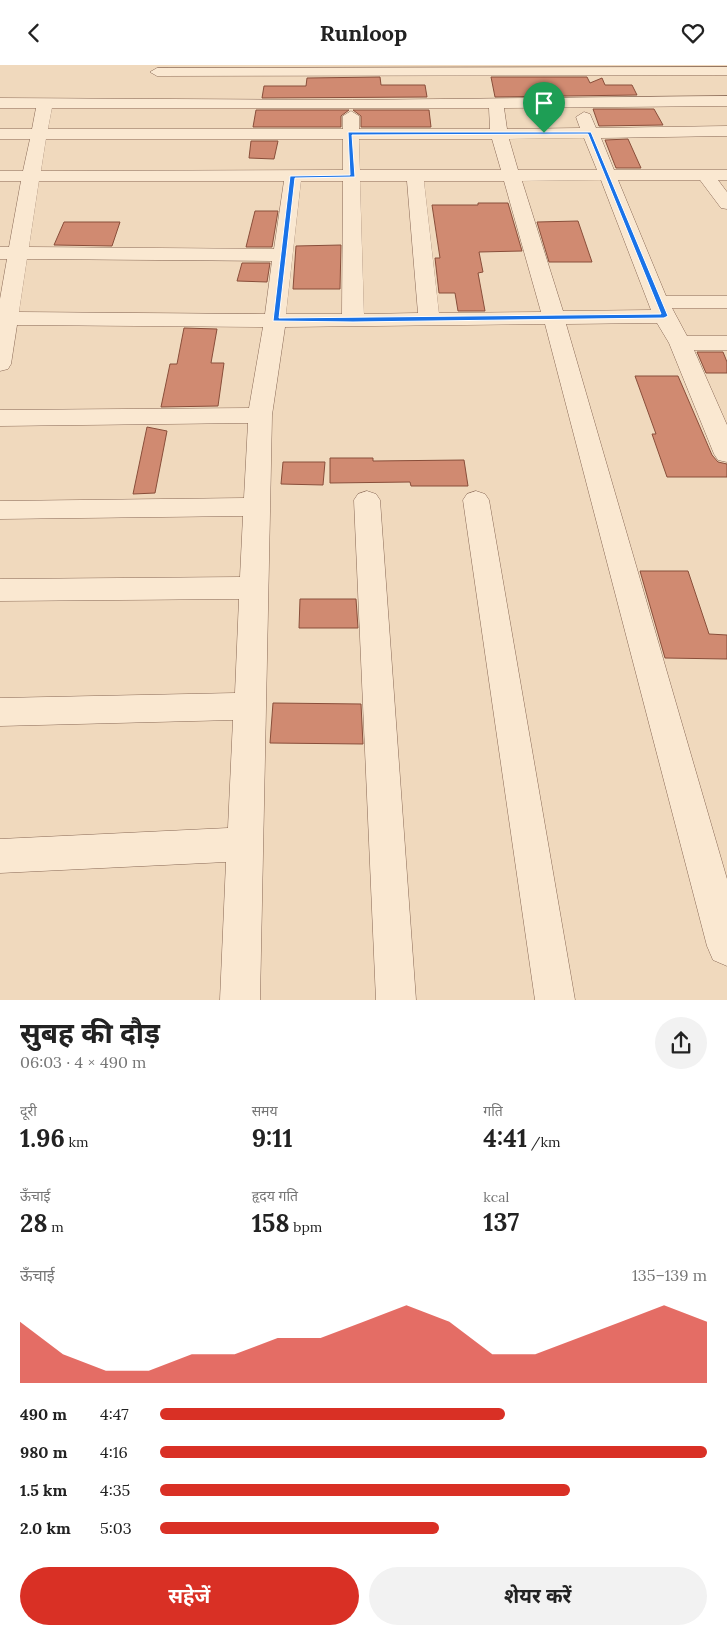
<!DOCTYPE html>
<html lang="hi">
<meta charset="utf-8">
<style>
body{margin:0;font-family:Lora,"Noto Sans Devanagari",serif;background:#f2f2f2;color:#222;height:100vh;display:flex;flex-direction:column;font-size:19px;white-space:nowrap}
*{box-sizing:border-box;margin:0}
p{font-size:16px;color:#767676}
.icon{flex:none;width:28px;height:28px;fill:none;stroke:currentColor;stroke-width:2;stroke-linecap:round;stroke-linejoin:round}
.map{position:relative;height:935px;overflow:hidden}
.drawer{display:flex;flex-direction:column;background:#fff;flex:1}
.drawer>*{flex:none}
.pin{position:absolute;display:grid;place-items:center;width:42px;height:42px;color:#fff;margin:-51px -21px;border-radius:50% 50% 50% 0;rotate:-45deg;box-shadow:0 0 5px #0007}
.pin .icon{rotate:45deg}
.round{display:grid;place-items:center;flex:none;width:52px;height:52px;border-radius:26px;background:#f2f2f2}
.summary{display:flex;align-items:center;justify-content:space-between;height:85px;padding:0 20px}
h1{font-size:28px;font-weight:700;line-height:38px}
.stats{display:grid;grid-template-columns:repeat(3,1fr);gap:8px;height:85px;padding:5px 20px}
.stats div{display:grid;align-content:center}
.stats b{font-size:25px;font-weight:700}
.stats small{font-size:14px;font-weight:400}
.stats p{font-size:14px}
.chart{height:140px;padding:10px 20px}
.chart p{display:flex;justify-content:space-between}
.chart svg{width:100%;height:90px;margin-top:5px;fill:#d93025;opacity:.7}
.primary-button{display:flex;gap:10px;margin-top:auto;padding:10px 20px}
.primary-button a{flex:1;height:58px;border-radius:30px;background:#d93025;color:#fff;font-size:20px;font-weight:700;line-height:58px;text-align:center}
.primary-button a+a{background:#f2f2f2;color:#222}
ul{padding:0 20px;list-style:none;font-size:16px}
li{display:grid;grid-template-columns:80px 60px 1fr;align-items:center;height:38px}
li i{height:12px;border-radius:6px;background:#d93025}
header{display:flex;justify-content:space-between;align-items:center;height:65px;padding:0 20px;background:#fff;font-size:22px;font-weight:700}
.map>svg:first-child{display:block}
.building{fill:#d08a71;stroke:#894e3a}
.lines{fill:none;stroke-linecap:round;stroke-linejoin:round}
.minor-casing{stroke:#896956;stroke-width:1}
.minor{fill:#fae8d1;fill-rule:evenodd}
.route{fill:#1a73e8;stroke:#fff;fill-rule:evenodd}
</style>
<header><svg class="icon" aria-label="back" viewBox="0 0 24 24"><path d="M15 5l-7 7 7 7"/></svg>Runloop<svg class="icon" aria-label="heart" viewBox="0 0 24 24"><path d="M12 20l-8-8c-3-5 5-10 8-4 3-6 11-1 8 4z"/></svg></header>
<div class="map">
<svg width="727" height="935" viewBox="0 0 727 935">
<rect width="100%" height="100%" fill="#f0d9bd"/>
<!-- building -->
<path class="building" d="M380 12 381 20H425L427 32 262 33 264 21H306L307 13Z
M491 12H587L590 18 602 13 605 20H632L637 30 495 32Z
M593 44H654L663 60 599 61Z
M256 45H349L341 51V62H253Z
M353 45H429L431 62H361V51Z
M628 74 641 103H616L605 75Z
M251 76H278L274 94 249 93Z
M478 138H508L522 186 479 187 483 207 478 208 485 246H458L455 228H439L435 193H440L432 140H478Z
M255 146H278L272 182H246Z
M578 156 592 197H549L537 157Z
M64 157H120L112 181 54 180Z
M341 180 340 224H293L296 181Z
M242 198H270L267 217 237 216Z
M184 263 217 264 211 298H224L218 341 161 342 170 299H177Z
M697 287H723L727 297V308H706Z
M635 311H678L712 390 718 397 727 399V412H667L652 369H656Z
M147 362 167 366 155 428 133 429Z
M330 393H373V396L464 395 468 421H411L410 417 330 418Z
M283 397H325L323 420 281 419Z
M640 506H688L709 569 727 570V594L665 593Z
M300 534H356L358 563H299Z
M273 638 361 639 363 679 270 678Z"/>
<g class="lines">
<defs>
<path id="minor" d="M727 2V10L157 11 150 7 157 3Z
M727 31V41L504 43 507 64 580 63 576 52 584 47 590 49 596 63 727 61V71L601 73 614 105H727V115H718L727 127V144L721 143 700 115H618L666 231H727V243H672L687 271H727V285H694L727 360V397L718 395 714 389 669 278 657 258 566 259 727 814V901L713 895 707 881 545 259 285 262 272 350 260 935H220L226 797 0 808V774L228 763 233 655 0 661V633L235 628 239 534 0 536V514L240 512 243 451 0 454V436L244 433 248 358 0 361V345L249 343 263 262 17 260 11 299 8 304 0 306V234L7 194H0V182H9L21 116H0V106H23L30 74H0V64H32L36 43H0V33L352 35ZM52 43H489L490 64H359V51L351 46 343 51V64H48ZM584 73 597 105H518L509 74ZM46 74H343V105L41 106ZM359 74H492L501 105H360ZM601 115 651 245 563 246 522 116ZM39 116H284L274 184 29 182ZM301 116H343L342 249H286ZM360 116H407L418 248 364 249ZM424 116H504L541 247 439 248ZM27 194 272 196 265 249 19 247Z
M367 426 376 429 380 435 416 935H376L354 435 358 429Z
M476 426 485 429 489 435 575 935H535L463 435 467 429Z"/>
</defs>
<!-- minor casing -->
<use href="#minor" class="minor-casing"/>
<!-- minor -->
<use href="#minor" class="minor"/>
</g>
<!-- route -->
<path class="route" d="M348 67H591L668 251 664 253 353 257 273 256 290 111 350 110ZM588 69 661 249 279 253 295 113 355 112 352 70Z"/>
</svg>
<div class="pin" style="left:544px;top:68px;background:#1e9e55"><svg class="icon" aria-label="arrive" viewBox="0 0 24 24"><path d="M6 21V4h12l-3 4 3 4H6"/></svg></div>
</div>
<section class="drawer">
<div class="summary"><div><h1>सुबह की दौड़</h1><p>06:03 · 4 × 490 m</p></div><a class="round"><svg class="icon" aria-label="share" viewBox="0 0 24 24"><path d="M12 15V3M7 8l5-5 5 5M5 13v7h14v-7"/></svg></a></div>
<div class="stats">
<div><p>दूरी</p><b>1.96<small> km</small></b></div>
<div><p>समय</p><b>9:11</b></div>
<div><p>गति</p><b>4:41<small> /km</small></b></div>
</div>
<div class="stats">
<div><p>ऊँचाई</p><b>28<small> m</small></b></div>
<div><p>हृदय गति</p><b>158<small> bpm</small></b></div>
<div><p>kcal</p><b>137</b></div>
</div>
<div class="chart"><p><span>ऊँचाई</span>135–139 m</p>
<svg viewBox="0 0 160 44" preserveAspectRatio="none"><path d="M0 44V14L10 30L20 38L30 38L40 30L50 30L60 22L70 22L80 14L90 6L100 14L110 30L120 30L130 22L140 14L150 6L160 14V44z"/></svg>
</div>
<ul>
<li><b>490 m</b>4:47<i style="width:63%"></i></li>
<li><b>980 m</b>4:16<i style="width:100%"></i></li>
<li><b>1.5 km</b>4:35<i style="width:75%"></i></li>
<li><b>2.0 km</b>5:03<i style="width:51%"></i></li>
</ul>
<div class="primary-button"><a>सहेजें</a><a>शेयर करें</a></div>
</section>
